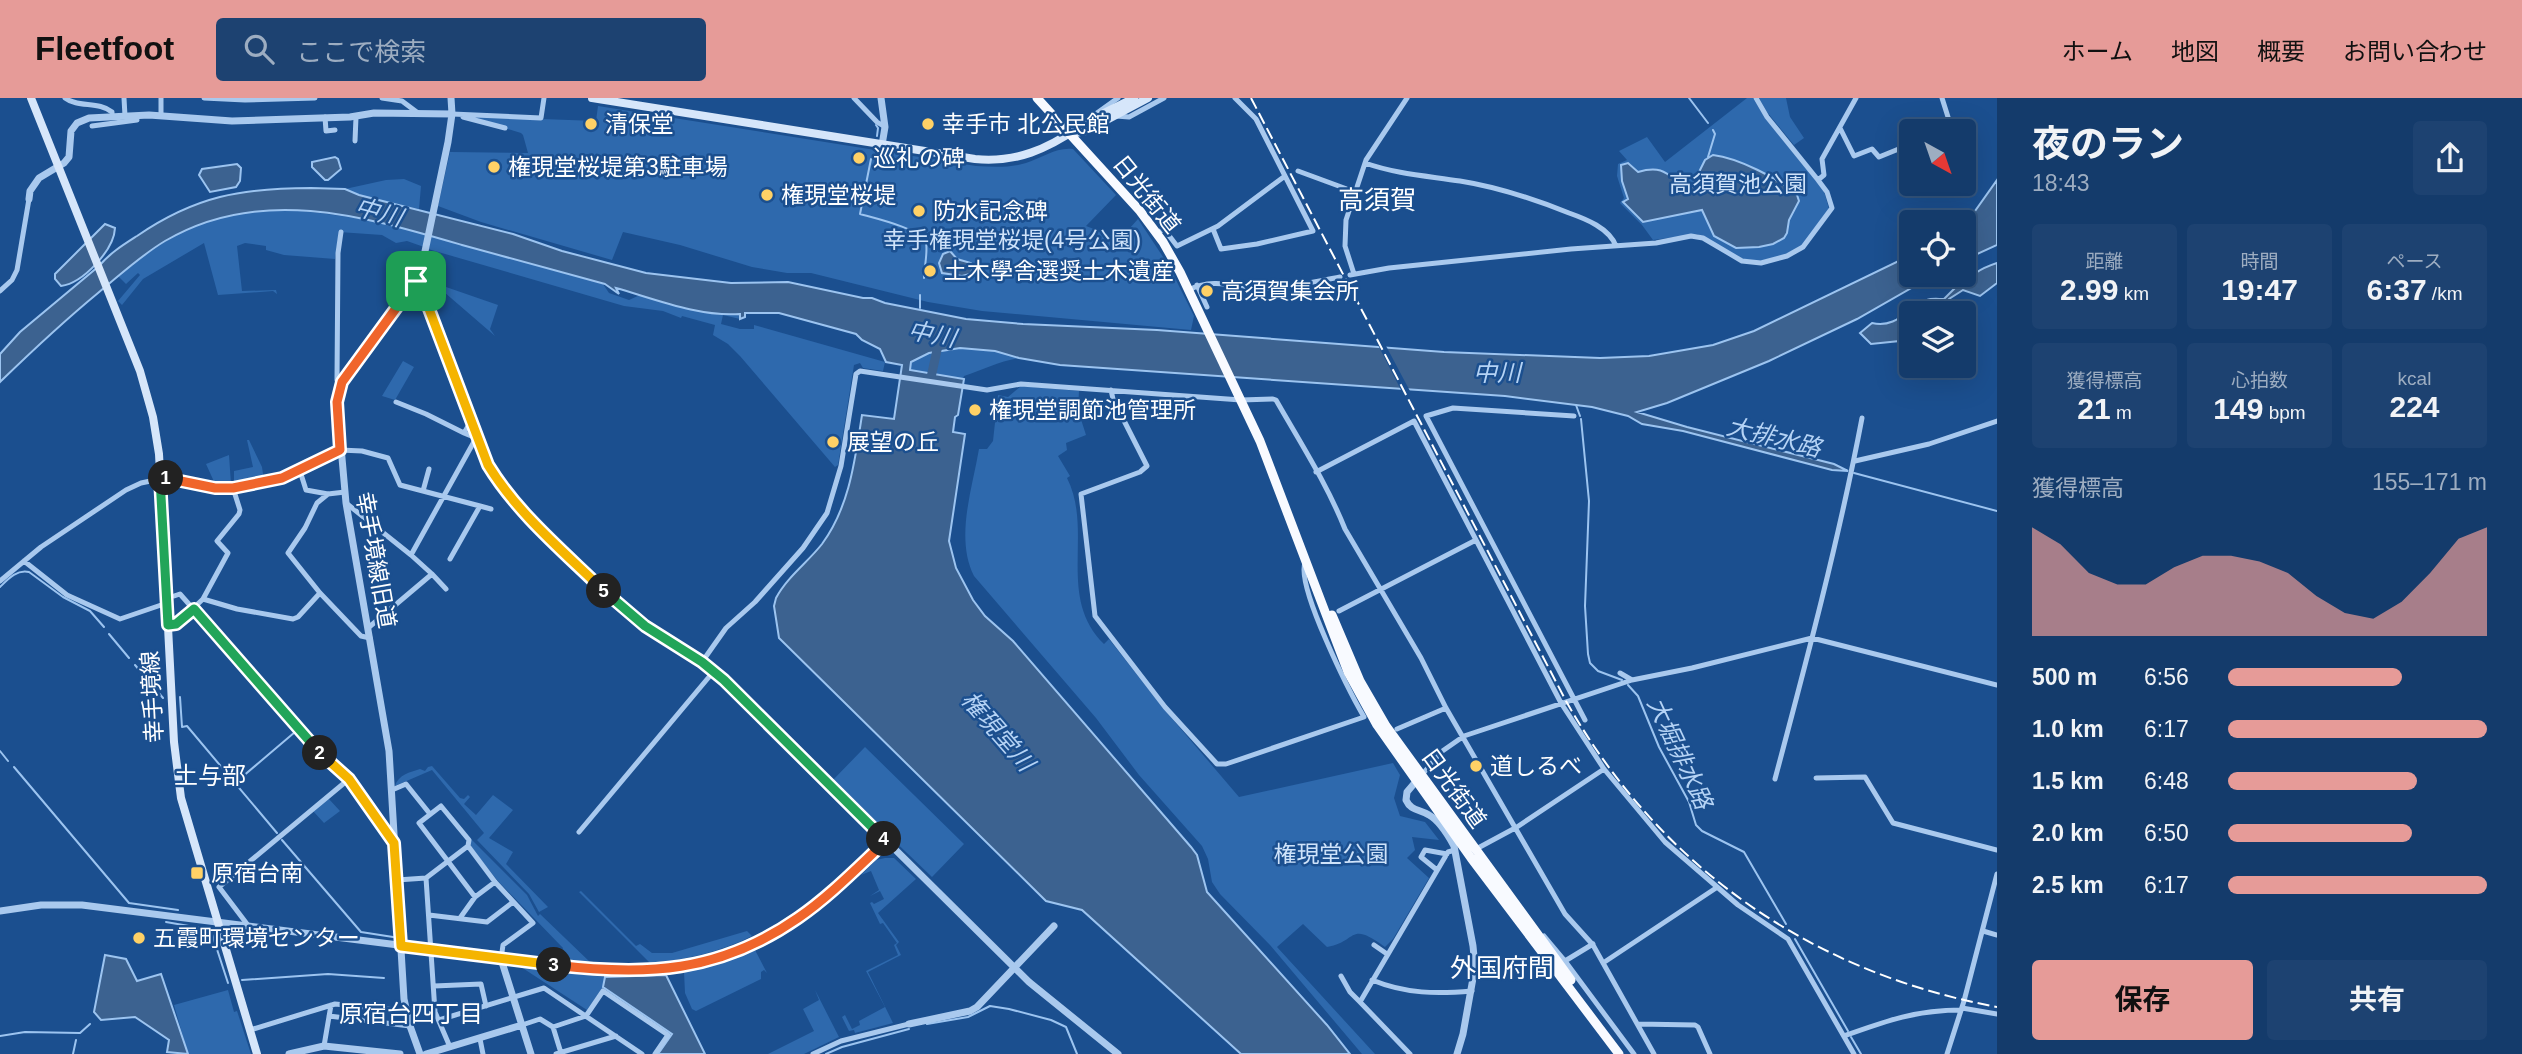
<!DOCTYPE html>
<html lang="ja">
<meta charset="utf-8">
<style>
body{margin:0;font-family:Helvetica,"Noto Sans JP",sans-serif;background:#1d4271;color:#f1f3f6;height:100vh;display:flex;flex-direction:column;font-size:26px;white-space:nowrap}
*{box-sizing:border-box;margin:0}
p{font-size:23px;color:#9dadc1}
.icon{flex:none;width:38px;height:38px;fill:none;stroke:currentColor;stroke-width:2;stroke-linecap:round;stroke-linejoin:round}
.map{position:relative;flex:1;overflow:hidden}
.sheet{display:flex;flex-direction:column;background:#143b6b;width:525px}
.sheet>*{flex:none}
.needle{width:46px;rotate:140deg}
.tools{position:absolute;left:1899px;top:21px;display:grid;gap:14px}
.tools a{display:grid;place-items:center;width:77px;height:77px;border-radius:7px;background:#143b6b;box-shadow:0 7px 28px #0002,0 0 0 2px #33557e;font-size:35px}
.pin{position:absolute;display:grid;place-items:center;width:60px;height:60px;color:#fff;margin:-30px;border-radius:14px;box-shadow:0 4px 10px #0006}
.km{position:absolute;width:35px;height:35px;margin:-18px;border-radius:50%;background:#222;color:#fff;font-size:19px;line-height:35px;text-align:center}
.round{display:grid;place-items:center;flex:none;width:74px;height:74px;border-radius:7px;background:#1d4271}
.head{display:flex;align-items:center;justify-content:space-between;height:119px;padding:0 35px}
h1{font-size:38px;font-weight:700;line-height:52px}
.stats{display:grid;grid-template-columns:repeat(3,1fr);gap:10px;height:119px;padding:7px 35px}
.stats div{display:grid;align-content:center;border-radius:7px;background:#1d4271;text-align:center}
.stats b{font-size:30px;font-weight:700}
.stats small{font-size:19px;font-weight:400}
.stats p{font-size:19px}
.chart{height:196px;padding:14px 35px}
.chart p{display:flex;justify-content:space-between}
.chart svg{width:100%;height:126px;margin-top:7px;fill:#e69b98;opacity:.7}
.action{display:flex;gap:14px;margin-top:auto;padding:14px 35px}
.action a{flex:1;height:80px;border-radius:7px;background:#e69b98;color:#111;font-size:28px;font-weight:700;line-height:80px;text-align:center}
.action a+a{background:#1d4271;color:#f1f3f6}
ul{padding:0 35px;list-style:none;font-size:23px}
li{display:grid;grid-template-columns:112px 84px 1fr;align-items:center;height:52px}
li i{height:18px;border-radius:9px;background:#e69b98}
header{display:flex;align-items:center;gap:42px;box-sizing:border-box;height:98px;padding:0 35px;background:#e69b98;color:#111}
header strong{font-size:33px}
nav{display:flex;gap:38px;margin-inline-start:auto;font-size:24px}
.search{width:490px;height:63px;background:#1d4271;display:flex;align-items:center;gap:18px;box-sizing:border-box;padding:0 24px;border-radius:7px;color:#9dadc1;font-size:26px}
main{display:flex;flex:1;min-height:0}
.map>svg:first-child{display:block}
.green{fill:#2e69ad}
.water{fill:#3c6290;stroke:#9cc4f0;stroke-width:2}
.pier{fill:#1b4f8f}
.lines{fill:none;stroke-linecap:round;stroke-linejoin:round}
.stream{stroke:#9cc4f0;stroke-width:2}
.river{stroke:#3c6290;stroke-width:9}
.minor{stroke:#a9c9ee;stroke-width:5}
.tertiary{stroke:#a9c9ee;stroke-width:7}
.secondary{stroke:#d6e6fa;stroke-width:8}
.trunk{stroke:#f8faff;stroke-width:9}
.rail{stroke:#fff;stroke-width:2;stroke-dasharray:12 5;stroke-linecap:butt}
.split-1-casing{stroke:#fff;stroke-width:14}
.split-2-casing{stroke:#fff;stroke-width:14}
.split-3-casing{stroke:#fff;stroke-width:14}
.split-4-casing{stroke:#fff;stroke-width:14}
.split-5-casing{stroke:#fff;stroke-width:14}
.split-6-casing{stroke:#fff;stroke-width:14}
.split-1{stroke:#f0652b;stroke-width:9}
.split-2{stroke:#22a559;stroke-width:9}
.split-3{stroke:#f5b400;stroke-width:9}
.split-4{stroke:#f0652b;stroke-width:9}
.split-5{stroke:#22a559;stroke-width:9}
.split-6{stroke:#f5b400;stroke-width:9}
.poi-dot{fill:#ffd166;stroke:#1b4f8f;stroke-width:2.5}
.labels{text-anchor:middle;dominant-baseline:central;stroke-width:5;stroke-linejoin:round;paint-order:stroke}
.poi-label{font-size:23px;fill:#fff;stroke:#1b4f8f;text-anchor:start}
.park-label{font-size:23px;fill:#cfe3fa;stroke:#1b4f8f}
.street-label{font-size:23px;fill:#fff;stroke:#1b4f8f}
.water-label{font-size:24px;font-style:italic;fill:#b5d3f5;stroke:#1b4f8f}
.neighbourhood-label{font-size:24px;fill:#fff;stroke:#1b4f8f}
.quarter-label{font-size:26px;fill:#fff;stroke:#1b4f8f}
</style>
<header>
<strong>Fleetfoot</strong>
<div class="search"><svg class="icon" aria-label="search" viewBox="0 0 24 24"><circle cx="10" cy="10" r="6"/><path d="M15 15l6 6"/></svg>ここで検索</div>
<nav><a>ホーム</a><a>地図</a><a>概要</a><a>お問い合わせ</a></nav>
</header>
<main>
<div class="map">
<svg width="1997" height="956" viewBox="0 0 1997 956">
<rect width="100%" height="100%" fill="#1b4f8f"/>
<!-- green -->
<path class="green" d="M1747 0H1753L1765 20 1824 93 1829 111 1804 147 1779 160 1758 163 1743 161 1697 136 1653 142 1642 127 1620 105 1624 100 1617 78 1618 66 1627 62 1619 53 1647 39 1665 64Z
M1759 0H1786L1790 19 1804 40 1794 47 1767 14Z
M598 8 976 68C993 69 1010 70 1026 65 1042 60 1056 49 1073 51L1116 97 1086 128 1120 141 1138 121 1169 168 1194 218 1191 232 982 213 928 204 811 175H787L752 169 680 147 623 134 612 162 481 124 438 108 450 54 528 55 523 37 521 35 464 18 596 23Z
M404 81 421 88 419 111 359 97 345 91 386 82Z
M286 111C334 117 380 121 427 137L424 149 407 143 396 145 382 137 339 134 335 161 284 157 266 152V148L245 145 237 148 242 193 276 192 277 196 273 193 218 197 204 145 143 181 122 207 118 203 140 177 138 175 126 186 118 178C172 134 215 112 286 111Z
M431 138 603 186 609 195 629 202 640 197 700 213 722 217 741 216 740 221 723 217 721 226 740 231H754V227L885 264 883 273 863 270 860 265 854 267 838 367 835 369 740 258 728 246 713 237 715 227 682 218 681 220 663 213 624 208 428 151Z
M446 189 498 207 490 231 495 238 444 194 443 191Z
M960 250 995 253 1019 260C999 263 982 272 964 278L963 281 909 272 911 264 929 255Z
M403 263 414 269 395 302 382 298Z
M1021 288 1079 293 1078 312 1086 337 1066 345 1067 352 1058 358 1070 378 1067 380C1094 433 1056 499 1104 546L1109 541 1163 610 1239 699 1393 665 1400 677 1394 700 1400 718 1425 724 1439 742 1412 739 1415 752 1407 760 1429 780 1393 841 1385 849C1348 822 1358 844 1327 849L1303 826 1277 849 1375 956H1362L1270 847 1220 796 1212 784 1208 761 1202 748 1139 677 1096 620 974 478C955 440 972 392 979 351H987L993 343 998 297 1008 299Z
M247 342H249L262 369 264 383 238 388 234 384V373L253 369Z
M229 357 231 386 216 388 206 366Z
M865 649 964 746 932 779 832 683Z
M432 668 460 700 464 701 468 697 470 699 464 706 476 717 493 697 513 712 489 740 513 754 506 766 548 809 539 814 529 796 477 742 484 735 432 672 395 688C398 677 410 674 420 671L425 673 428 669Z
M328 700 340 713 324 725 313 713Z
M471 741 527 797 538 818 540 816 591 865 559 861 563 850 497 782 471 749Z
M885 760H894L916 781 878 815 899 844 896 847 901 857 868 874 893 925 855 935 854 932 849 933 842 919 845 917 852 931 860 927 859 923 885 909 866 873 898 857 894 847 897 845 883 825 880 826 870 805 872 804 874 806 884 801 880 793 870 798 879 792 871 773 861 777 876 762Z
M581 793 636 848 640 846 652 855H672L747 833 752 838C720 854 686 862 650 865L579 794Z
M755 852 767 875 764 872 761 874V881L696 913 692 911 685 895 684 874 723 864Z
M521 869 605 879 603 889 587 912Z
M228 892 234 914 237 913 251 956H188L174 907Z
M815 892 839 939 804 956H768L814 933 803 911 819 902Z"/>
<!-- water -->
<path class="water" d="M1713 57C1738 60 1778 80 1797 97L1799 103 1789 122 1787 135 1784 140 1773 146 1759 149 1736 150 1714 138 1702 112 1643 124 1623 104 1628 101 1622 83 1621 67 1628 65 1638 74C1666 66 1668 79 1690 92L1705 62Z
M335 59 338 61 341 71 328 82H325L312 69V64Z
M237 66 241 70 240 83 236 89 210 94 199 77 202 71Z
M1997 82V147L1964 162V124H1961L1975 113Z
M311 90 345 91 359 97 513 136 562 153 646 175 731 185 788 184 863 200H872L885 205 966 221 1023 226 1157 232 1444 254 1600 260 1649 258 1713 247 1754 233 1911 157V177H1934L1857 221 1769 263 1667 305 1637 314 1687 329 1834 366 1848 373 1832 372 1683 333 1642 326 1628 318 1592 309 1505 298 1060 267 1019 260 995 253 960 250 929 255 911 264 910 272 964 281 958 317 955 319 953 334 965 336 949 443 956 470 973 502 985 518 1013 543 1191 749 1197 757 1207 794 1327 927 1350 956H1241L1082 812 1046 803 779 540 774 508 776 500C787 479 808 464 822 446 850 408 855 361 862 317L894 321 902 267 886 264 880 251 862 242 856 236 779 215H745V219L740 221V216C699 219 655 201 616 190L619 196 605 186C557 173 509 160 462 147 363 118 260 87 165 143 140 158 120 177 98 195 64 223 32 253 0 284V256L20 234 99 168C110 155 123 147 137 138 195 98 242 90 311 90Z
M105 126 115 130C114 152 83 185 61 188L55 181V176Z
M950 153 957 161 971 165 974 169 970 176 962 178 942 175 939 165 943 156Z
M1997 165V185L1980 198 1963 192 1949 201 1940 215H1911L1909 242 1871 246 1860 235 1872 225C1896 231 1908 210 1927 202 1931 200 1938 201 1944 201L1956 189 1965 187C1970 175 1985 169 1997 165Z
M105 857 126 861 137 883 161 876 188 956 167 954 169 942 135 919 101 922 94 914Z
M666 877 705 956H658L672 936 603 889 605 879Z"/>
<!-- pier -->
<path class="pier" d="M1377 245 1385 246 1411 295 1402 294Z"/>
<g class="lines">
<!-- stream -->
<path class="stream" d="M1689 0 1708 25
M876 27 878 30 877 38
M1708 59 1715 36 1713 32
M871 61 860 116C874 120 922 131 926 145 928 155 924 170 924 180
M920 210V197
M1576 307 1580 318
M1581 321 1589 403 1585 508 1588 556 1590 565 1598 573 1622 582
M1854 375 1997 413
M0 489C8 481 17 471 29 474L63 499 90 513 104 529
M109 536 129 560
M135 567 163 600
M1628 587 1638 598 1659 649 1689 704 1696 727 1702 733 1744 754 1786 826
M180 599 182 629 187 628 277 735
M0 653 8 663
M14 669 129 805 178 812
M235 685 295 634
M282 742 361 834 393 839
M166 824 206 831 212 836 228 885
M1795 841 1848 933
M242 882 328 876 384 880
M927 926 968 919 990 908 1009 911 1051 922 1066 929 1077 956
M0 938 25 934 80 935 90 926
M1851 939 1861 956
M73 956 76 942
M826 956 842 949 909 931"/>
<!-- river -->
<path class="river" d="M930 284 939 243"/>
<!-- minor -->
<path class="minor" d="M65 0C78 10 99 3 112 14V18
M124 0 125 18
M204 0 245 2 315 0
M382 0 402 3 418 15
M854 0 877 24 885 29
M1756 0 1767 19 1818 82
M1942 0 1948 19 1949 33
M1097 15 1118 0
M452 16 541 20 544 0
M161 18V0
M1116 18 1129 19 1164 0
M325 19 326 33 335 32
M463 19 505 30
M92 28 137 22
M1840 30 1854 58 1872 51 1879 59 1911 46
M355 43 356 19
M1365 65C1396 76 1428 78 1460 83 1498 89 1534 101 1569 115 1586 121 1609 130 1616 148
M1298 73 1355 94
M1213 131 1221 151 1257 146 1313 133 1256 21 1235 0
M1157 135 1164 131 1177 148 1218 128 1285 78
M1354 176 1345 148 1346 122 1366 62 1407 0
M1350 177 1389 170 1571 151 1656 145 1691 138 1703 140 1742 163 1761 165 1787 158 1803 149 1832 110 1827 94 1818 82 1824 77 1822 61 1856 0
M1197 187 1207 209
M1189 192C1213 178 1243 191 1270 190 1293 189 1317 183 1340 179
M0 193 12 182 17 172 29 101
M340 290 337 282 338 155 341 134
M1111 292 1113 301 1147 368 1140 374 1081 396 1095 518 1165 609 1217 666H1226L1364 619C1350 595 1296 488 1305 465
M396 304 426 316 464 335 470 325
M1574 318 1453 310 1426 318 1585 622
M1855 363 1929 346 1997 323
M300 373 306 392 328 396 345 394
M1316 374 1414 323 1561 605 1604 671 1665 744 1738 807 1788 841 1854 956
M423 393 429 371
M328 396 317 405 305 430 288 455 320 495 361 538 370 540
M346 405 411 457
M480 408 491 411
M24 463 67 497 120 521 167 505
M432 476 446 491
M0 483 41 449 126 392 141 385 165 380 215 390H233L282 380 340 352 362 353 388 360 400 387 480 408 450 461
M174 498 180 496 322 657 349 681 393 743
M203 501 228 455 217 443 239 416 240 412 233 390
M1339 513 1476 442
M168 527 180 523 203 501 237 511 293 521 298 519 320 495
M368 530 432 476 411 457 476 340 464 335
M702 564 726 530 755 504 803 450 827 415 841 368 856 276 860 273 987 292 1021 286 1241 302 1273 301 1276 302C1300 344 1327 386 1345 431L1421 560 1446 610 1565 816 1593 847 1654 956
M1620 575 1632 582
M1397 631 1446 610
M1421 678 1441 654 1464 638 1632 582 1692 570 1812 540 1997 587
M1816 680 1865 679 1893 725 1997 752
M1775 681C1807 561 1839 441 1862 320
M392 692 406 686 430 716
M579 734 714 573
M1478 750 1517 729 1604 671
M1437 772 1421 759 1425 752 1447 756
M397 782 426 780
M475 799 419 725 441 708 469 742 468 748 495 784 533 825 503 847 501 861
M429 817 487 824 513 804
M460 820 475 799 495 784
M250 830 219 789 349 681
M1983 833 1997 837
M1544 838 1565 863 1593 846
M1374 847 1387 856
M1565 863 1634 956
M1603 865 1716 790
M1341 878 1350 894 1360 904 1448 754 1455 752
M1372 882C1406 896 1437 896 1472 893
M434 888 481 886 486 908
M1360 904 1410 956
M1962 910 1997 916
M329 918 410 928
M439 922 544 890 642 956
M1638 926 1695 927 1698 929 1710 956
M522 927 540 921 553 929 586 918 603 893 668 937 655 956
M553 929 561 955
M250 932 335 906 406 913
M1844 938C1886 923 1916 912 1961 912
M480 941 483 956
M324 948 331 907
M450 949 435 914 426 780 468 748
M556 956 616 938
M813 956 841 943 909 926
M1947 956 1964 903 1997 776"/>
<!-- tertiary -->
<path class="tertiary" d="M881 0 885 29 882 47
M29 101 30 93 39 80 64 65 69 59 71 33 77 25 89 20 149 17 232 23 350 19 374 15 452 16
M416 183 423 195 482 355 503 390 546 437 622 510 652 532 702 564 724 582 1029 884 1118 956
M1418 681 1407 694 1406 702C1411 713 1419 711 1429 717 1440 723 1448 737 1454 748L1473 848 1475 869 1463 936 1457 956
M0 813 41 807H82L596 872C669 878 743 861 802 817 833 795 859 768 886 743
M501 861 531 956
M909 926 970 913 977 909 1054 828
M289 956 324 948 400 956
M420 956 410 928 404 901 389 653 346 405 337 304 340 290 348 273 420 177 448 44 452 16 451 0
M426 956 522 927"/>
<!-- secondary -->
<path class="secondary" d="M31 0 140 273 153 319 159 356 174 644 181 700 257 956
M592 0 975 61C1017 65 1047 51 1081 28 1097 17 1117 9 1134 0
M1075 35 1086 33 1148 0"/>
<!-- trunk -->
<path class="trunk" d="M1037 0 1140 113 1163 144 1180 174 1260 343 1348 574 1377 627 1471 760 1619 956
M1332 517 1360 583 1386 628 1571 882"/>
<!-- rail -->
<path class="rail" d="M1251 0 1566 603C1660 769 1810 874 1997 909"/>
</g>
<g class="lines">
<defs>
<path id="split-1" d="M166 380 215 390H233L282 380 340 352 337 304 342 284 416 183"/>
<path id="split-2" d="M166 380H160L168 527 176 526 194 511 320 655"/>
<path id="split-3" d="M320 655 349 681 394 745 401 848 554 867"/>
<path id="split-4" d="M554 867C646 878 719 875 798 820 830 798 858 769 886 743L884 741"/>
<path id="split-5" d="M604 493 645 528 702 564 724 582 884 741"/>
<path id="split-6" d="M416 183 423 195 488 367C518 416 563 453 604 493"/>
</defs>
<!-- split-1 casing -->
<use href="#split-1" class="split-1-casing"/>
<!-- split-2 casing -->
<use href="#split-2" class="split-2-casing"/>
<!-- split-3 casing -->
<use href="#split-3" class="split-3-casing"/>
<!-- split-4 casing -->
<use href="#split-4" class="split-4-casing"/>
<!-- split-5 casing -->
<use href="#split-5" class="split-5-casing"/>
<!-- split-6 casing -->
<use href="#split-6" class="split-6-casing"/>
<!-- split-1 -->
<use href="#split-1" class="split-1"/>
<!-- split-2 -->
<use href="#split-2" class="split-2"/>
<!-- split-3 -->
<use href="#split-3" class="split-3"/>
<!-- split-4 -->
<use href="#split-4" class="split-4"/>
<!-- split-5 -->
<use href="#split-5" class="split-5"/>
<!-- split-6 -->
<use href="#split-6" class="split-6"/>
</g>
<!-- markers -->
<g class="poi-dot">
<circle cx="591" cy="26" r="7"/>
<circle cx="928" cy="26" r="7"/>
<circle cx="859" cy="60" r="7"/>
<circle cx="494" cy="69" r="7"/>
<circle cx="767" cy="97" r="7"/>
<circle cx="919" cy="113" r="7"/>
<circle cx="930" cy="173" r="7"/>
<circle cx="1207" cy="193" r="7"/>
<circle cx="975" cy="312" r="7"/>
<circle cx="833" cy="344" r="7"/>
<circle cx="1476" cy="668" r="7"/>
<rect x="190" y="768" width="14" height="14" rx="3.5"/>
<circle cx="139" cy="840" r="7"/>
</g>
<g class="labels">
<!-- poi labels -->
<g class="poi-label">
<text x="605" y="26">清保堂</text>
<text x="942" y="26">幸手市 北公民館</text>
<text x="873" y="60">巡礼の碑</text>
<text x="508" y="69">権現堂桜堤第3駐車場</text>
<text x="781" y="97">権現堂桜堤</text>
<text x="933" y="113">防水記念碑</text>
<text x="944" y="173">土木學舎選奨土木遺産</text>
<text x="1221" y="193">高須賀集会所</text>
<text x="989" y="312">権現堂調節池管理所</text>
<text x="847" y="344">展望の丘</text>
<text x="1490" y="668">道しるべ</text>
<text x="211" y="775">原宿台南</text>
<text x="153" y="840">五霞町環境センター</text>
</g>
<!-- park labels -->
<g class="park-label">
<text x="1738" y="86">高須賀池公園</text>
<text x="1012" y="142">幸手権現堂桜堤(4号公園)</text>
<text x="1331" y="756">権現堂公園</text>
</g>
<!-- street labels -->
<g class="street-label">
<text transform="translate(1147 96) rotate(51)">日光街道</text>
<text transform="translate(376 462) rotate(80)">幸手境線旧道</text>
<text transform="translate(152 599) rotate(-93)">幸手境線</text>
<text transform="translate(1454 690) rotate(54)">日光街道</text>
</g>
<!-- water labels -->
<g class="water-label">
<text transform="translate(379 114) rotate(15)">中川</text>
<text transform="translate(932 236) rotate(11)">中川</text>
<text x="1497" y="274">中川</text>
<text transform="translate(1774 339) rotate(14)">大排水路</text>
<text transform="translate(998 633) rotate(49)">権現堂川</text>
<text transform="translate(1680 655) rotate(65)">大堀排水路</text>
</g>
<!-- neighbourhood labels -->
<g class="neighbourhood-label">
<text x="210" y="677">土与部</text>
<text x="411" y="915">原宿台四丁目</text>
</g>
<!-- quarter labels -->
<g class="quarter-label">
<text x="1377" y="102">高須賀</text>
<text x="1502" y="870">外国府間</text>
</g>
</g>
</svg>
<div class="tools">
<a><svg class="needle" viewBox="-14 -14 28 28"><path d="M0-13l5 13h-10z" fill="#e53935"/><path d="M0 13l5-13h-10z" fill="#9dadc1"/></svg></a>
<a><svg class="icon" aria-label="locate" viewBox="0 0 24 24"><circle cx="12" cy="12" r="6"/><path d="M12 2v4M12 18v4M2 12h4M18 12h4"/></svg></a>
<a><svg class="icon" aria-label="layers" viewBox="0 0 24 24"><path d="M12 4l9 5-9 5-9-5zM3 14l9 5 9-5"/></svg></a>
</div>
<div class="pin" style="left:416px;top:183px;background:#1e9e55"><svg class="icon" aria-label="arrive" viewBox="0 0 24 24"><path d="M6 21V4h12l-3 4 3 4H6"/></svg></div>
<b class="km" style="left:166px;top:380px">1</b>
<b class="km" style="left:320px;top:655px">2</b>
<b class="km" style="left:554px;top:867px">3</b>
<b class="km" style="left:884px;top:741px">4</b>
<b class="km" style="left:604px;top:493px">5</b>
</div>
<section class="sheet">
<div class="head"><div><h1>夜のラン</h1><p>18:43</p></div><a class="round"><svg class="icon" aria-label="share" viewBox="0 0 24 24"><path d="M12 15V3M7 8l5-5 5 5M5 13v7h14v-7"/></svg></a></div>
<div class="stats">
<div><p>距離</p><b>2.99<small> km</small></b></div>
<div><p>時間</p><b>19:47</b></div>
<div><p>ペース</p><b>6:37<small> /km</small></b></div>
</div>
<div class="stats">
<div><p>獲得標高</p><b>21<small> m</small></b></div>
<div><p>心拍数</p><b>149<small> bpm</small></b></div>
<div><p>kcal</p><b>224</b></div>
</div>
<div class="chart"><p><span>獲得標高</span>155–171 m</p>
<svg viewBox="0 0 160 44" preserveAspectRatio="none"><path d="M0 44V6L10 12L20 22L30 26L40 26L50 20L60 16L70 16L80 18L90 22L100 30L110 36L120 38L130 32L140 22L150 10L160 6V44z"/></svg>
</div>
<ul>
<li><b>500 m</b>6:56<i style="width:67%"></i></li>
<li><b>1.0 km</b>6:17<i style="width:100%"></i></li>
<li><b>1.5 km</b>6:48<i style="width:73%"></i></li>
<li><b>2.0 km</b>6:50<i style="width:71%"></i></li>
<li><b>2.5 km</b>6:17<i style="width:100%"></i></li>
</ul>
<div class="action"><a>保存</a><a>共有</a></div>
</section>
</main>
